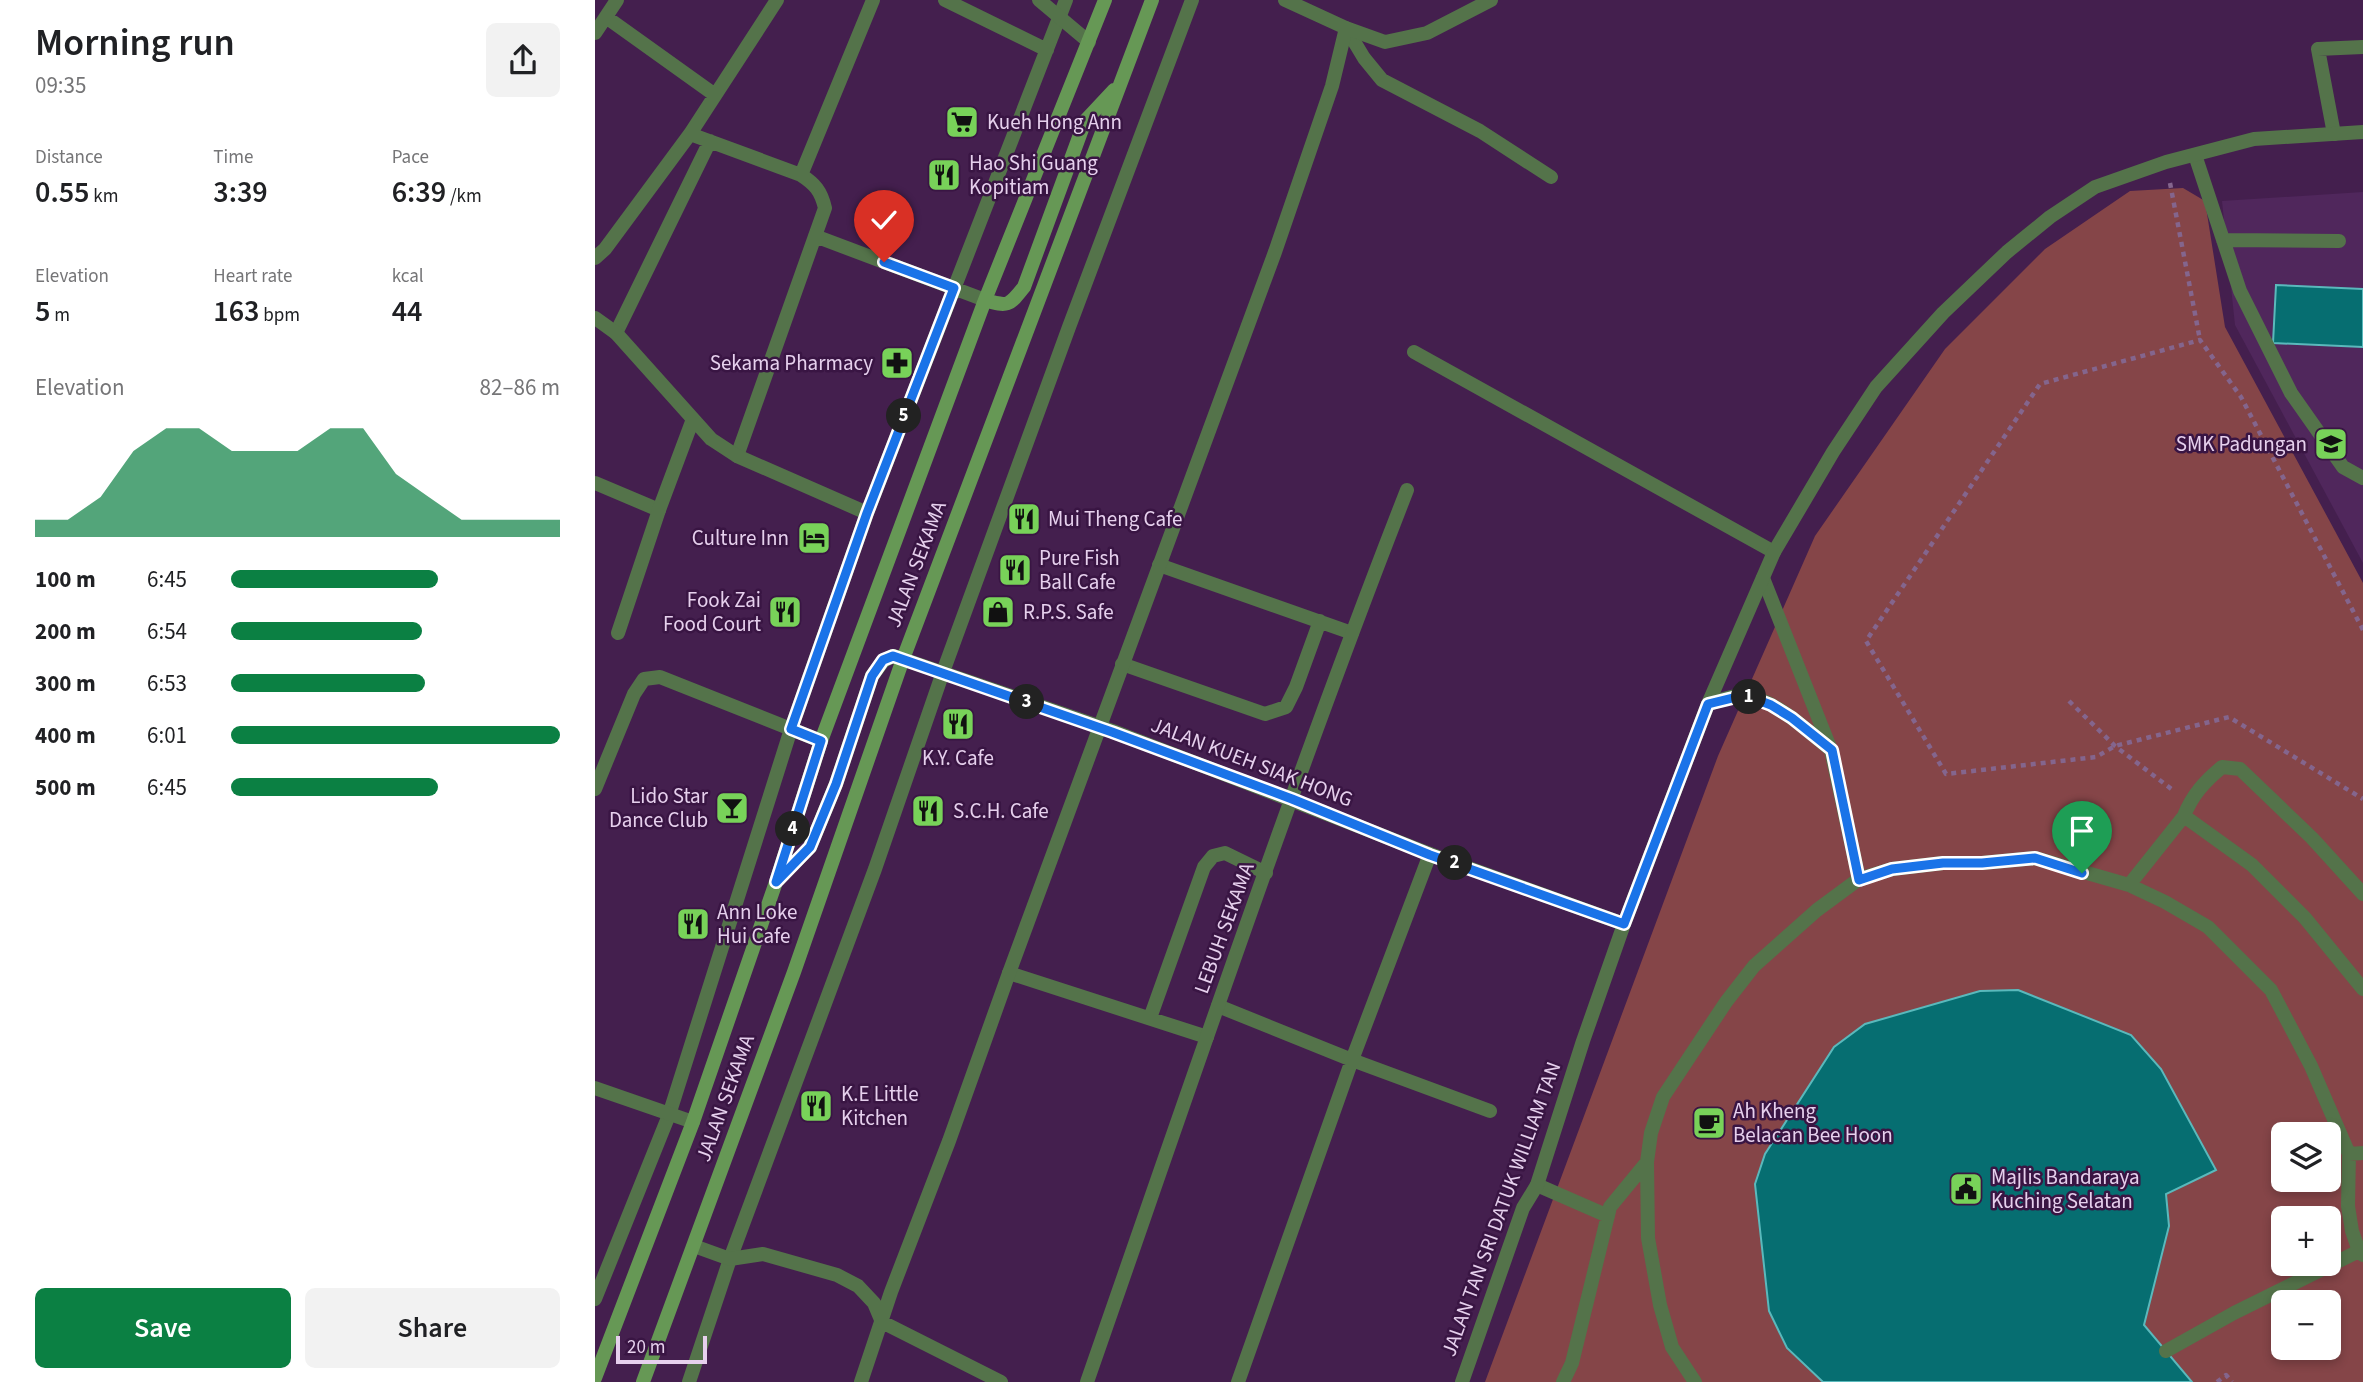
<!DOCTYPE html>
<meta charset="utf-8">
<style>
body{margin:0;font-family:"Source Sans 3",sans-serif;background:#f2f2f2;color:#202124;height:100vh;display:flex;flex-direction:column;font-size:26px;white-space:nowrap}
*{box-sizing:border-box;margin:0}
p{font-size:23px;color:#757577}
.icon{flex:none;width:38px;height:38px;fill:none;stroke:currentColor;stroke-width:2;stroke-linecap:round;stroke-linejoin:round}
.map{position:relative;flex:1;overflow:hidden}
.panel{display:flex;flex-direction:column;background:#fff;width:595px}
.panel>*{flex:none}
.tools{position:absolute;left:1676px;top:1122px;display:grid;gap:14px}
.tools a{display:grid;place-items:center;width:70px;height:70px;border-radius:10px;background:#fff;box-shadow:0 4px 10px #0003;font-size:35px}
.scale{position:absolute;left:21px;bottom:18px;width:91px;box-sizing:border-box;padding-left:7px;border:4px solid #e6d0ed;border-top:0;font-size:19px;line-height:24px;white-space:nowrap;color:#e6d0ed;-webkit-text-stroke:5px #391543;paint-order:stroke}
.pin{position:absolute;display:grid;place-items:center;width:60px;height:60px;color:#fff;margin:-72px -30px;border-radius:50% 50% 50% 0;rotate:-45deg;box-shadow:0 0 7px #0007}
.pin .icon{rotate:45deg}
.km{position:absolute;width:35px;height:35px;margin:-18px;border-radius:50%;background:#222;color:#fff;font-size:19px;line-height:35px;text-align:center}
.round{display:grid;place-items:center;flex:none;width:74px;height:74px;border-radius:10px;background:#f2f2f2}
.overview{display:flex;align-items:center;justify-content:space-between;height:119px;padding:0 35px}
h1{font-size:38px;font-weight:600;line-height:52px}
.metrics{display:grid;grid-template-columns:repeat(3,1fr);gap:10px;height:119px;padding:7px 35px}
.metrics div{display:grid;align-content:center}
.metrics b{font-size:30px;font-weight:600}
.metrics small{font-size:19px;font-weight:400}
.metrics p{font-size:19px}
.chart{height:196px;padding:14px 35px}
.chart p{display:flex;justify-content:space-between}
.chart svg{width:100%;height:126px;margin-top:7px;fill:#0b8043;opacity:.7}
.action{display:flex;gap:14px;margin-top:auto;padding:14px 35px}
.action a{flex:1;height:80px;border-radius:10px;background:#0b8043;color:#fff;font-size:28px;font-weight:600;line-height:80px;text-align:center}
.action a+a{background:#f2f2f2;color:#202124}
ul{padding:0 35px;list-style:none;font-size:23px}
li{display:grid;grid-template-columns:112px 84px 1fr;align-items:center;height:52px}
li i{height:18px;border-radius:9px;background:#0b8043}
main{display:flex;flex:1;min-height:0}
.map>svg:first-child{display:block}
.built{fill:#50275c}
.green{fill:#854548;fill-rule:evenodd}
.building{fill:#066e71;stroke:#5ab9bc;stroke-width:2}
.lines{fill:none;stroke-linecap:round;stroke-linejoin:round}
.path{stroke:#84658d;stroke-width:4.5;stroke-dasharray:5 5;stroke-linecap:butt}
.service{stroke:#54734a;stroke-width:14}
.minor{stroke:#54734a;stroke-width:14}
.tertiary{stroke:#54734a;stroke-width:14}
.secondary{stroke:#669855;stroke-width:14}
.route-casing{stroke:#fff;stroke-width:14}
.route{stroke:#1a73e8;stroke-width:9}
.labels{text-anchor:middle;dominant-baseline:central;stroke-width:5;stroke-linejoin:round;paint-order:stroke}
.poi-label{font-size:21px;fill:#e6d0ed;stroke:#391543;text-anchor:start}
.street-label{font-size:21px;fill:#e6d0ed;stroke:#391543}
</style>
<main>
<section class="panel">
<div class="overview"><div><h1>Morning run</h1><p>09:35</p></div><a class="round"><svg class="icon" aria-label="share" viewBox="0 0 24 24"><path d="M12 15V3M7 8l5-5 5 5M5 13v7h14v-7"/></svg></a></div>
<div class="metrics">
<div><p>Distance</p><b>0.55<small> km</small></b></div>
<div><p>Time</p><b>3:39</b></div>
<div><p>Pace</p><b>6:39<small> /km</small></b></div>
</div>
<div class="metrics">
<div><p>Elevation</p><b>5<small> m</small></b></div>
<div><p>Heart rate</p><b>163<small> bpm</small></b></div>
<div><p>kcal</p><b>44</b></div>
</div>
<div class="chart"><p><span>Elevation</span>82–86 m</p>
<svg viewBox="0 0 160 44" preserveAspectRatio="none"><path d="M0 44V38L10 38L20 30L30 14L40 6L50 6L60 14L70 14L80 14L90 6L100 6L110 22L120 30L130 38L140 38L150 38L160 38V44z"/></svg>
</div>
<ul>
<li><b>100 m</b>6:45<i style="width:63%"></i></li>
<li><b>200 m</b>6:54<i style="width:58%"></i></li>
<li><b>300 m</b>6:53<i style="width:59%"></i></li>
<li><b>400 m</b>6:01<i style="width:100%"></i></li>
<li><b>500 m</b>6:45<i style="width:63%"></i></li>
</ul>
<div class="action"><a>Save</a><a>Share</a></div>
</section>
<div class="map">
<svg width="1768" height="1382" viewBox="0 0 1768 1382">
<rect width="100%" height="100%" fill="#441f4e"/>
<!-- built -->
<path class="built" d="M1768 192V563L1640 325 1627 201Z"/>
<!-- green -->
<path class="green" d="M1588 188 1610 201 1630 327 1768 583V1382H890L1123 756 1220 536 1350 349 1450 249 1535 191ZM1689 1134H1734V1180H1689ZM1689 1218H1734V1264H1689ZM1689 1302H1734V1348H1689Z"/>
<!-- building -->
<path class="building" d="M1681 285 1768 289V347L1678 343Z
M1423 990 1536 1035 1566 1069 1621 1170 1571 1194 1574 1226 1549 1325 1597 1382H1228L1192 1348 1174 1311 1160 1184 1170 1154 1239 1047 1270 1024 1385 991Z"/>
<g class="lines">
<!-- path -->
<path class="path" d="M1575 183 1605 340
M1768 630 1646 397 1605 340 1445 384 1271 641 1351 774 1501 757 1520 746 1634 717 1768 799
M1474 701 1520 746 1579 791
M1622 1382 1631 1375 1637 1382"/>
<!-- service -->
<path class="service" d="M350 0 452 50
M11 17 120 95
M751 28 769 58 787 80 885 131 956 177
M0 33 22 0
M95 134 206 175C220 184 226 191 230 208L142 456
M1739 134 1723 49 1768 47
M1600 155 1645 291 1696 393 1748 467 1768 478
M206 175 278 0
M220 236 390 300
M1628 240 1744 241
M0 258 10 249 95 134 182 0
M21 333 115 141
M0 483 64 510
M564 565 757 633
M1168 578 1236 750 1264 879
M527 664 670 714 691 707 701 687 725 621
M1113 704C1124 701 1140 694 1151 696 1181 700 1213 731 1235 749
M1534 885 1589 816
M1768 894 1717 838 1645 769 1627 767C1610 781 1597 795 1589 816L1657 865 1710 918 1768 989
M414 973 612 1037
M623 1006 757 1060 895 1111
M555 1018 609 867 618 856 630 853 671 873
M1754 1154 1768 1153
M942 1185 1013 1216
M0 1299 74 1115 196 729 272 513 471 0
M1571 1351 1639 1313 1764 1251
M94 1382 135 1259 280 869 348 672 474 327 597 0
M643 1382 757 1060 835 854
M968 1382 977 1363 1015 1207 1052 1162
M1100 1382 1077 1347 1065 1305 1053 1238 1052 1162 1056 1133 1068 1097 1131 1002 1159 966 1222 910 1264 879 1297 869 1348 863H1387L1440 858 1534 885 1570 902 1613 927 1676 990 1716 1066 1754 1154 1753 1206 1757 1231 1764 1251 1768 1255"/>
<!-- minor -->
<path class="minor" d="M444 0 494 42
M690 0 751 28 790 42 832 33 896 0
M0 318 21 333 116 439 142 456 272 513
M819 352 1179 552
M23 633 64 510 98 419
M0 789 39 694 49 679 65 677 226 741
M0 1088 98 1122
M99 1246 135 1259 168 1254 242 1275 263 1286 279 1303 287 1322 406 1382
M266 1382 296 1292 354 1141 414 973 680 252 737 86 751 28
M492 1382C596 1084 697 784 812 490"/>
<!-- tertiary -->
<path class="tertiary" d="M308 659 518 731 835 854 1029 924
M867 1382 928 1208 942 1185 988 1041 1029 924 1113 704 1179 552 1238 452 1281 387 1348 313 1412 252 1455 217 1500 187 1571 162 1659 139 1768 132"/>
<!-- secondary -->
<path class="secondary" d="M390 300C413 307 414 306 429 287L490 121 519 90
M183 880 215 847 241 784 277 676 288 661 298 656 308 659
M0 1378 98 1122 181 882 226 741 390 300 510 0
M48 1382 199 972 308 659 557 0"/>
</g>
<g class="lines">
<defs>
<path id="route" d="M289 262 359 288 272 513 196 729 226 741 181 882 215 847 241 784 277 676 288 660 298 656 517 732 697 799 835 855 1029 924 1113 704 1150 695 1176 705 1197 718 1237 750 1264 880 1297 869 1348 863H1387L1440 858 1487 873"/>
</defs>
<!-- route casing -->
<use href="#route" class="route-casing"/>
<!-- route -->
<use href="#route" class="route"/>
</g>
<!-- icons -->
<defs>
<symbol id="supermarket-square" viewBox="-11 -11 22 22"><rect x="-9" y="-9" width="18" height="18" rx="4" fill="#78d259" stroke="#391543"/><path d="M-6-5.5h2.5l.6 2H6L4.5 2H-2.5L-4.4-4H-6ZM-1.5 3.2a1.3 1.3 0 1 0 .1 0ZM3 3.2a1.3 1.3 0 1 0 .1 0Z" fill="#111"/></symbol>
<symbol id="restaurant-square" viewBox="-11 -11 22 22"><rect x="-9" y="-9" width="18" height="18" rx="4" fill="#78d259" stroke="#391543"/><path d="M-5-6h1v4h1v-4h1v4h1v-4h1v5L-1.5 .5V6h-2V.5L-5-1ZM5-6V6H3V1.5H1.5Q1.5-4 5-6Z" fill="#111"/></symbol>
<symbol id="pharmacy-square" viewBox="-11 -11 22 22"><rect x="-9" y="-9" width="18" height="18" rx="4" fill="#78d259" stroke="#391543"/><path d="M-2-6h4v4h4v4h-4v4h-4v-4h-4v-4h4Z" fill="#111"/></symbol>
<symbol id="school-square" viewBox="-11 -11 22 22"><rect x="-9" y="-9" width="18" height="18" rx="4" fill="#78d259" stroke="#391543"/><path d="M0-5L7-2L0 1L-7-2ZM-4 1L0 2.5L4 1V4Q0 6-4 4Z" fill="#111"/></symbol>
<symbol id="hotel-square" viewBox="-11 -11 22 22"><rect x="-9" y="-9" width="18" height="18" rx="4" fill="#78d259" stroke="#391543"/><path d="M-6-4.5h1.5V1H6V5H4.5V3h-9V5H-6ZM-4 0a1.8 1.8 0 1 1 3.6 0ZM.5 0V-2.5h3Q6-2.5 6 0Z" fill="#111"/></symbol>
<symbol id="shop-square" viewBox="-11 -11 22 22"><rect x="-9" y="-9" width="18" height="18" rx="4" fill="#78d259" stroke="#391543"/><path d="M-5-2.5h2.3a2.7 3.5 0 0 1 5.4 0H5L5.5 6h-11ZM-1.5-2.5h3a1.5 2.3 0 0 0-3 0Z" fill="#111"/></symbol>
<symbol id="bar-square" viewBox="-11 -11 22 22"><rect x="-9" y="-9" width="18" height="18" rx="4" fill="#78d259" stroke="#391543"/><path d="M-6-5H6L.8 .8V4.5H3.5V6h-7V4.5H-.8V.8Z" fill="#111"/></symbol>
<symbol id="cafe-square" viewBox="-11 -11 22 22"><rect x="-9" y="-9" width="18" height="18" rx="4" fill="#78d259" stroke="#391543"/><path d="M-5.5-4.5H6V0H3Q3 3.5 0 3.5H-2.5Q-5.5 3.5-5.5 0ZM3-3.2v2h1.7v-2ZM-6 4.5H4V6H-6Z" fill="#111"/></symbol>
<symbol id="civic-square" viewBox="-11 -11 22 22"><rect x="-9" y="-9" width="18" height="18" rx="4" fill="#78d259" stroke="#391543"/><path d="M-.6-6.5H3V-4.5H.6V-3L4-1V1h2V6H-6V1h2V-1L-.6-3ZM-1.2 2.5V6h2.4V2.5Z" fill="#111"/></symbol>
</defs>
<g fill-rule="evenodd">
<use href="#supermarket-square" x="348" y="103" width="38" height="38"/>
<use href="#restaurant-square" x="330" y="156" width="38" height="38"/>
<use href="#pharmacy-square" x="283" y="344" width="38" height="38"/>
<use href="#school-square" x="1717" y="425" width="38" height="38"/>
<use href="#restaurant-square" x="410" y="500" width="38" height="38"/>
<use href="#hotel-square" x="200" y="519" width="38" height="38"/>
<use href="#restaurant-square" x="401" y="551" width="38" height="38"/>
<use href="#restaurant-square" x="171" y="593" width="38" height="38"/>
<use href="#shop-square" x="384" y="593" width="38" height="38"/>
<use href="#restaurant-square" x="344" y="705" width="38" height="38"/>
<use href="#bar-square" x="118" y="789" width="38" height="38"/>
<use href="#restaurant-square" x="314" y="792" width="38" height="38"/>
<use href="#restaurant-square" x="79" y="905" width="38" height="38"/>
<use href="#restaurant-square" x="202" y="1087" width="38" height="38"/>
<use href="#cafe-square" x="1095" y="1104" width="38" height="38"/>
<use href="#civic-square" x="1352" y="1170" width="38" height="38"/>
</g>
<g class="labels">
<!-- poi labels -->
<g class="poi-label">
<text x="392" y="122">Kueh Hong Ann</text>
<text x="374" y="163">Hao Shi Guang<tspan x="374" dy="24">Kopitiam</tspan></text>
<text x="278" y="363" text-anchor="end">Sekama Pharmacy</text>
<text x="1712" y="444" text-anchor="end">SMK Padungan</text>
<text x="453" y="519">Mui Theng Cafe</text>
<text x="194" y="538" text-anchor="end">Culture Inn</text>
<text x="444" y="558">Pure Fish<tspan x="444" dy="24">Ball Cafe</tspan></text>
<text x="166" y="600" text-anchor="end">Fook Zai<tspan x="166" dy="24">Food Court</tspan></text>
<text x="428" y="612">R.P.S. Safe</text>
<text x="363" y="758" text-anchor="middle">K.Y. Cafe</text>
<text x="113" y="796" text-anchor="end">Lido Star<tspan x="113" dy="24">Dance Club</tspan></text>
<text x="358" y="811">S.C.H. Cafe</text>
<text x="122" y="912">Ann Loke<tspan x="122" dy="24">Hui Cafe</tspan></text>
<text x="246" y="1094">K.E Little<tspan x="246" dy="24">Kitchen</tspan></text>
<text x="1138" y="1111">Ah Kheng<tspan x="1138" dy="24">Belacan Bee Hoon</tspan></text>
<text x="1396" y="1177">Majlis Bandaraya<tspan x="1396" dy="24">Kuching Selatan</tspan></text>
</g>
<!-- street labels -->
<g class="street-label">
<text transform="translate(321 564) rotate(-69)">JALAN SEKAMA</text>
<text transform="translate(657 762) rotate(21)">JALAN KUEH SIAK HONG</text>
<text transform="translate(629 928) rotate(-70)">LEBUH SEKAMA</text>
<text transform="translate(130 1098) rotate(-70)">JALAN SEKAMA</text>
<text transform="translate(906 1209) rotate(-70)">JALAN TAN SRI DATUK WILLIAM TAN</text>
</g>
</g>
</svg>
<div class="tools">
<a><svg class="icon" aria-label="layers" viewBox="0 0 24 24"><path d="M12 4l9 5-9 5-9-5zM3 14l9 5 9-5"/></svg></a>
<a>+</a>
<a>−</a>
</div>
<div class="scale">20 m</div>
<div class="pin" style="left:1487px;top:873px;background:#1e9e55"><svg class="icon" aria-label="arrive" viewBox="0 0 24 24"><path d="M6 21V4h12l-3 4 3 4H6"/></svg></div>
<div class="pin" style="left:289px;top:262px;background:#d93025"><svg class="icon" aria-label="check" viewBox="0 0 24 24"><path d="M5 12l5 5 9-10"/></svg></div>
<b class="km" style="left:1154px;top:697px">1</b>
<b class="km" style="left:860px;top:863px">2</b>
<b class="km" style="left:432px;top:702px">3</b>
<b class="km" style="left:198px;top:829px">4</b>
<b class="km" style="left:309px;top:416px">5</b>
</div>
</main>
